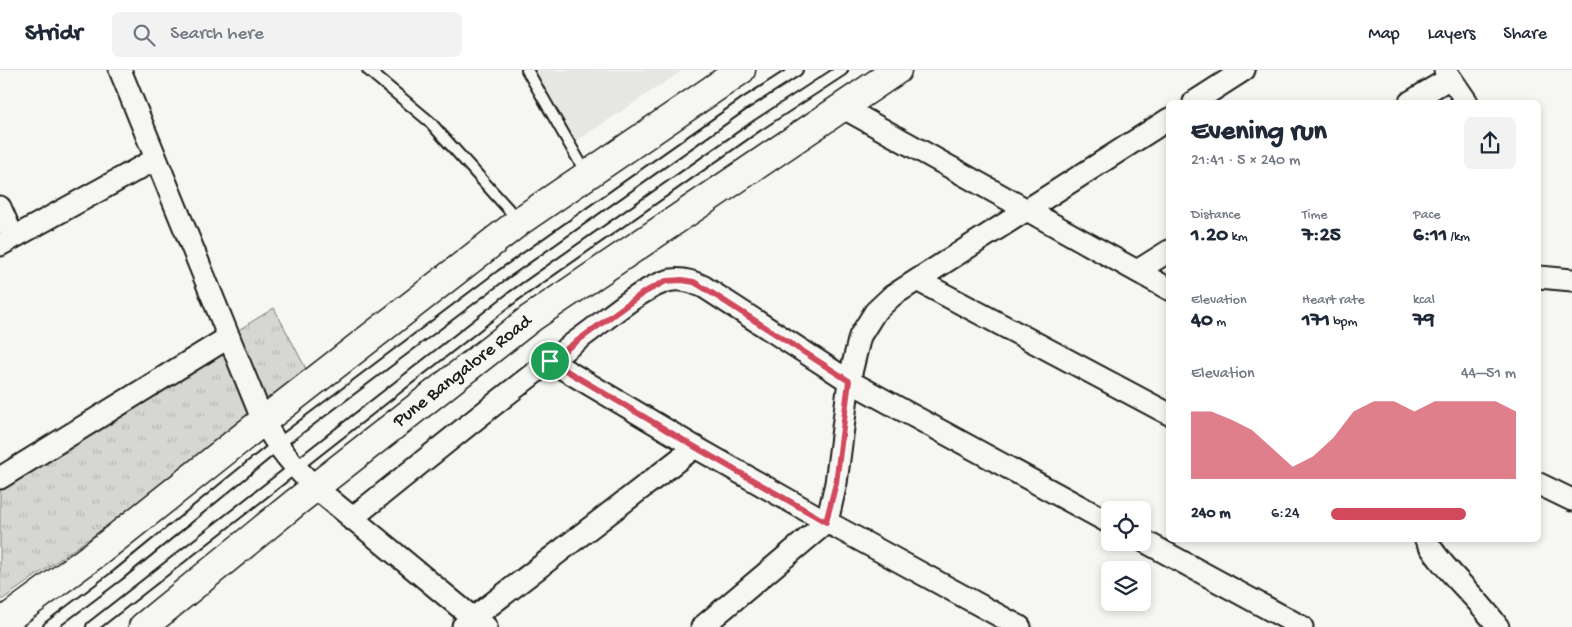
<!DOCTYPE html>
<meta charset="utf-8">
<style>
body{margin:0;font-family:"Gochi Hand",sans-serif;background:#f2f2f3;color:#1f2937;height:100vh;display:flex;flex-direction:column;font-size:19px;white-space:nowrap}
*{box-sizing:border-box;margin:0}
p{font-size:16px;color:#747a83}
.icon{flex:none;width:28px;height:28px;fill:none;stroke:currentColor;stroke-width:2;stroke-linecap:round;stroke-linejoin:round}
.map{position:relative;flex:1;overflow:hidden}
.drawer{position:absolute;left:1166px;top:30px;width:375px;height:442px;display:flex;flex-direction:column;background:#fff;border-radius:8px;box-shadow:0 2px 8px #0003}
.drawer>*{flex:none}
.buttons{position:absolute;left:1101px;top:431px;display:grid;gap:10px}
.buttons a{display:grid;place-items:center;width:50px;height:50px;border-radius:8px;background:#fff;box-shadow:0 2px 8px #0003;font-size:25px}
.pin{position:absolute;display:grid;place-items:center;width:42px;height:42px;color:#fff;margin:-21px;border:2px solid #fff;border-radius:50%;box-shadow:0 1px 5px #0007}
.round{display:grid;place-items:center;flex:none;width:52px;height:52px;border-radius:8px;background:#f2f2f3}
.headline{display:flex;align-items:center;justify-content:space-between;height:85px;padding:0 25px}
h1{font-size:28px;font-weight:700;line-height:38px}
.metrics{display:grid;grid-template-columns:repeat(3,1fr);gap:8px;height:85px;padding:5px 25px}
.metrics div{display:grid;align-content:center}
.metrics b{font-size:21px;font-weight:700}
.metrics small{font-size:14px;font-weight:400}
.metrics p{font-size:14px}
.chart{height:140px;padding:10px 25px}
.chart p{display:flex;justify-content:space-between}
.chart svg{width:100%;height:90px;margin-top:5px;fill:#d1495b;opacity:.7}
ul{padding:0 25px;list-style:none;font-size:16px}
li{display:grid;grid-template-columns:80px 60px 1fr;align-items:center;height:38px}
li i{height:12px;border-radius:6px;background:#d1495b}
header{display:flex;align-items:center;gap:30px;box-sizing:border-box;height:70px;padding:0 25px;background:#fff;border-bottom:1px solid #e0e1e3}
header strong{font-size:24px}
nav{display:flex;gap:28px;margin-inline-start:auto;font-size:18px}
.search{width:350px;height:45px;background:#f2f2f3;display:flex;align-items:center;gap:12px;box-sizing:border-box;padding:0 18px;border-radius:8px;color:#747a83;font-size:19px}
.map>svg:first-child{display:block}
.built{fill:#e6e6e2}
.grass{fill:url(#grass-tufts);stroke:#797977}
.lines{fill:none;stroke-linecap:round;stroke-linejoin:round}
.lane-casing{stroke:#1c1c1c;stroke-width:14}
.street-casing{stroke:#1c1c1c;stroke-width:25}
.primary-casing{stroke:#1c1c1c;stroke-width:31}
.lane{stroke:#f6f6f2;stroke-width:10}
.street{stroke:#f6f6f2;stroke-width:21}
.primary{stroke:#f6f6f2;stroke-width:28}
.route-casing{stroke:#fff;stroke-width:10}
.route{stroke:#d1495b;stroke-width:6}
.labels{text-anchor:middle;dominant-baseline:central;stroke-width:5;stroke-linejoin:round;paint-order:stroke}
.street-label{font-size:19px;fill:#1c1c1c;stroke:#f6f6f2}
</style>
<header>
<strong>Stridr</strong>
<div class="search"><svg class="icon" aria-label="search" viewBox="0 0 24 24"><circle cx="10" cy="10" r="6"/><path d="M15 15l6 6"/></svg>Search here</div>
<nav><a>Map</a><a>Layers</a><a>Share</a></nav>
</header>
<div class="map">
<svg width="1572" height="557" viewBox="0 0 1572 557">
<defs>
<pattern id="grass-tufts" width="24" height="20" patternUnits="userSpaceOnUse" patternTransform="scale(1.25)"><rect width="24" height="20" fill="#d6d6d2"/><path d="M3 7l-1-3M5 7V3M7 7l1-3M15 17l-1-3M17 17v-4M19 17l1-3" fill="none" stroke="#b7b7b4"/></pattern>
</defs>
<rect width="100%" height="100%" fill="#f6f6f2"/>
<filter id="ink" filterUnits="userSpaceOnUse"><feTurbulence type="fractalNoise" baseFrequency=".02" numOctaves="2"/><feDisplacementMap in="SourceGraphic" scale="10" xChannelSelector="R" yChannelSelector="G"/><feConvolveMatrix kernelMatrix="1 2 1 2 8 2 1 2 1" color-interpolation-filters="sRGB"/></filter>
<g filter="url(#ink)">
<!-- built -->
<path class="built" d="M523 0H683L572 74Z"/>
<!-- grass -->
<path class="grass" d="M274 238 313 312 0 531V407Z"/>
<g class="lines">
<defs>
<path id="lane" d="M368 0 429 51 519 151
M527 0 586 103
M49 557 118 505 277 375 502 205 744 34 797 0
M92 557 514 226 758 55 842 0"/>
<path id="street" d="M120 0 263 351C279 379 293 396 316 418L473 548 486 557
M1445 0 1467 32
M1194 32 1244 0
M1410 32 1450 8
M842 37 1169 219
M0 137 13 167
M0 175 156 89
M1137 201 1169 181
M1539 207 1572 210
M917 210 1169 344
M550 291 695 377 827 452 1020 557
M0 408 229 267
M1539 414 1572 430
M351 449C428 388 503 325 582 267 607 249 635 223 664 212 677 207 692 211 704 217L849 311 1110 453
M1142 470 1302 557
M1426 470C1445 502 1477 526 1498 557
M463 556 695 377
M702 557 827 452 836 413 849 311 860 266 875 242 892 226 1169 49"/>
<path id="primary" d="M0 554 98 482 263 351 520 151 741 0
M143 557 295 433 531 248 897 0"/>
</defs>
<!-- lane casing -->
<use href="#lane" class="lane-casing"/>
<!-- street casing -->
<use href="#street" class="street-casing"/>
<!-- primary casing -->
<use href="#primary" class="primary-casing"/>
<!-- lane -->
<use href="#lane" class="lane"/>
<!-- street -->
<use href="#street" class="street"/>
<!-- primary -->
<use href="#primary" class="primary"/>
</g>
</g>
<g class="lines" filter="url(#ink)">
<defs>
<path id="route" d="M682 210 694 212 704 218 849 311 836 413 826 452 695 377 550 291 643 223 666 211Z"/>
</defs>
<!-- route casing -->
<use href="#route" class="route-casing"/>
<!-- route -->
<use href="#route" class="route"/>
</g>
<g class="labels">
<!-- street labels -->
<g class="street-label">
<text transform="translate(463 302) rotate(-38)">Pune Bangalore Road</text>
</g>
</g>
</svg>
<div class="buttons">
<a><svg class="icon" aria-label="locate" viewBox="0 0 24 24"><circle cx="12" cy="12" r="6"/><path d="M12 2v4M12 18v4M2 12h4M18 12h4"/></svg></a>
<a><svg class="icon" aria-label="layers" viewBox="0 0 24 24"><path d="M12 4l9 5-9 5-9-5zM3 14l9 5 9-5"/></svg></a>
</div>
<div class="pin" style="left:550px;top:291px;background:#1e9e55"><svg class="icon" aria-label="arrive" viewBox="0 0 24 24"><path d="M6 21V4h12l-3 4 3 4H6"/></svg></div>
<section class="drawer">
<div class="headline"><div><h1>Evening run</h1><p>21:41 · 5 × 240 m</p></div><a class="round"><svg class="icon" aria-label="share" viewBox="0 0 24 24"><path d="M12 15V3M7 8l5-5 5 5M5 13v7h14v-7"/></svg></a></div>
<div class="metrics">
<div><p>Distance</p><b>1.20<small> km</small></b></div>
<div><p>Time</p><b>7:25</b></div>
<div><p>Pace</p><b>6:11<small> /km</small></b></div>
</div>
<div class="metrics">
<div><p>Elevation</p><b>40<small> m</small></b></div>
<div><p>Heart rate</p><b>171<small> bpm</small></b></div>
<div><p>kcal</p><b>79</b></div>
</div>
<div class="chart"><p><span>Elevation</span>44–51 m</p>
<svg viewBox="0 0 160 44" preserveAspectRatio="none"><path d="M0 44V11L10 11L20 15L30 20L40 29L50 38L60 33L70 24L80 11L90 6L100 6L110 11L120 6L130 6L140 6L150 6L160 11V44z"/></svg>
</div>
<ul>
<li><b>240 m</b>6:24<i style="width:73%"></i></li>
</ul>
</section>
</div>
